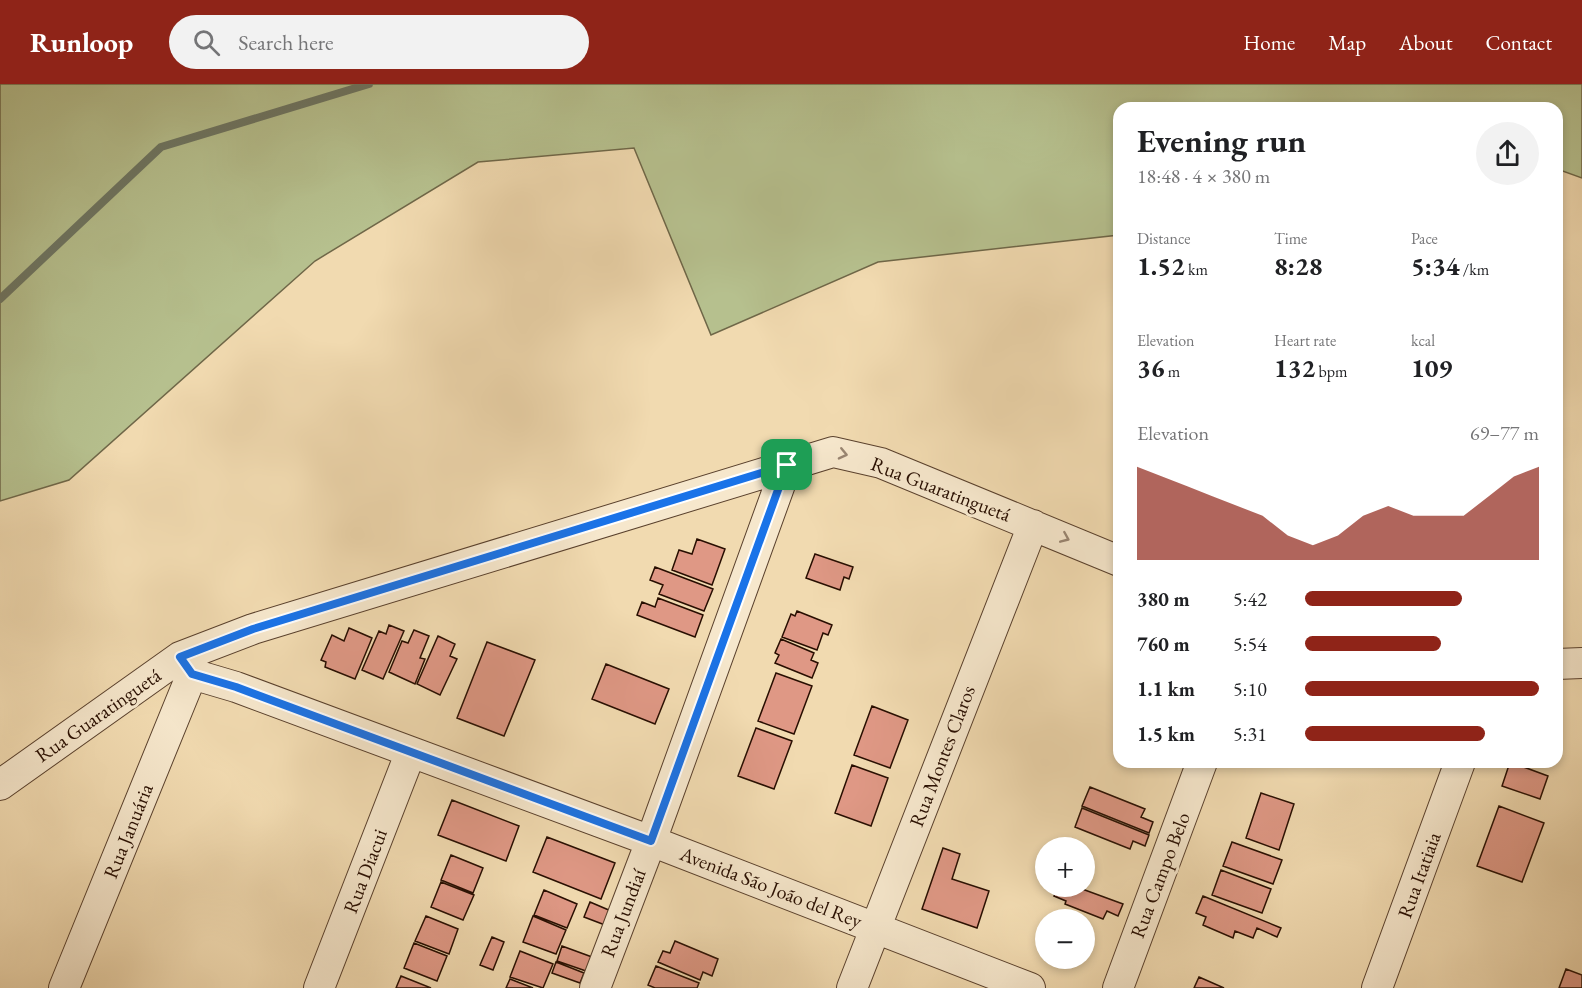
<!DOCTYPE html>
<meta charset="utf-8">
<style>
body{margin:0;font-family:"EB Garamond",serif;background:#f2f2f2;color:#202124;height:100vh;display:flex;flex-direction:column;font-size:22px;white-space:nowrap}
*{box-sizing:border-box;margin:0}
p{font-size:20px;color:#757577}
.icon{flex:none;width:33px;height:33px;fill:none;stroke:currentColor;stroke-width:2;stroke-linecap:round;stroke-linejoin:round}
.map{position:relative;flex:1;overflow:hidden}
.sheet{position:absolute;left:1113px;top:18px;width:450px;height:666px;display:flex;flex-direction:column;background:#fff;border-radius:18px;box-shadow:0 3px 9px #0003}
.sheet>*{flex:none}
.fabs{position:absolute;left:1035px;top:753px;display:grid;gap:12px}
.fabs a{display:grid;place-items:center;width:60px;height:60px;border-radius:50%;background:#fff;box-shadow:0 3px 9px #0003;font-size:30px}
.pin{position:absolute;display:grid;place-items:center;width:51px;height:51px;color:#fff;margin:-26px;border-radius:12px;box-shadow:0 3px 9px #0006}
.round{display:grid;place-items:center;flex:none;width:63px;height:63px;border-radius:32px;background:#f2f2f2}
.overview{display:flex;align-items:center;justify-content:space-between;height:102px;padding:0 24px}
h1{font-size:33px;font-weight:700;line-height:45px}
.stats{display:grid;grid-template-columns:repeat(3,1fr);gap:9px;height:102px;padding:6px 24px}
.stats div{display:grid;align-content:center}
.stats b{font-size:26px;font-weight:700}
.stats small{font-size:16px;font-weight:400}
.stats p{font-size:16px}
.chart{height:168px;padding:12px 24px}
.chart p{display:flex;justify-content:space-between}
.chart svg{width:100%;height:108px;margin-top:6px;fill:#8f2418;opacity:.7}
ul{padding:0 24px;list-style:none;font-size:20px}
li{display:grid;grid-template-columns:96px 72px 1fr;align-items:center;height:45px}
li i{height:15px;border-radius:8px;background:#8f2418}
header{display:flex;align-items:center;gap:36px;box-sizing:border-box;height:84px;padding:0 30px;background:#8f2418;color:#fff}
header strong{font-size:28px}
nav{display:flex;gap:33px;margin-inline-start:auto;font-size:21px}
.search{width:420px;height:54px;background:#f2f2f2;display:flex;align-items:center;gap:15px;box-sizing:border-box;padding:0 21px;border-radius:33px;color:#757577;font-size:22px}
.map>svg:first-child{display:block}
.green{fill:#b6c08e;stroke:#6f6748;stroke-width:1.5}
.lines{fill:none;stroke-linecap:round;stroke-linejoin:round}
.stream{stroke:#6e7663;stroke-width:8}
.building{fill:#df9885;stroke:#280e01;stroke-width:1.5}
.street-casing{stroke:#5a412d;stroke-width:32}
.street{stroke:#f6e7cc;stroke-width:30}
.oneway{stroke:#998571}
.route-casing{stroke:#fff;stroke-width:12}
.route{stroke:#1a73e8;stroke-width:8}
.labels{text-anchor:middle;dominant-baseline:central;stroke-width:6;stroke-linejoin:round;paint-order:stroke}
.street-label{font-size:20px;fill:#280e01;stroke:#f6e7cc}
</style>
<header>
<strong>Runloop</strong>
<div class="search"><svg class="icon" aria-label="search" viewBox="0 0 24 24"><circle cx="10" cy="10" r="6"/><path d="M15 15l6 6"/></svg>Search here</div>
<nav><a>Home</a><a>Map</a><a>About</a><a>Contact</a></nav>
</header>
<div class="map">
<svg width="1582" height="904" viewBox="0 0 1582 904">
<rect width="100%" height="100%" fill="#f1dab0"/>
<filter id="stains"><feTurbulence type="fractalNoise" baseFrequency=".00333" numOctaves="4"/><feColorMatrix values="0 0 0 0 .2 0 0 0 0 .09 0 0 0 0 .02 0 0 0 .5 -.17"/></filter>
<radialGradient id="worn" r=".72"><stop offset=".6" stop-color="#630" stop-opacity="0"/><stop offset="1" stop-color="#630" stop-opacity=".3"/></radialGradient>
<!-- green -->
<path class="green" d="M0 0H1582V94L1557 85V24H1119V151L878 178 711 251 634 64 478 78 315 177 69 396 0 417Z"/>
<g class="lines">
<!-- stream -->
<path class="stream" d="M0 215 161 63 369 0"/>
</g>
<!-- building -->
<path class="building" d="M697 455 725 465 712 501 672 486 679 466 692 470Z
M815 470 853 483 849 495 844 493 840 506 806 494Z
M655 483 713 505 704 527 659 510 663 501 650 496Z
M658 514 703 531 695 553 637 531 642 518 655 523Z
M797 527 832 541 828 551 823 549 817 566 782 553 791 530 795 532Z
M389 541 404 547 383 595 362 586 379 547 386 550Z
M349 544 372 554 355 595 325 583 326 578 321 576 332 551 344 557Z
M414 546 429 552 420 574 425 575 415 600 389 588 402 557 408 559Z
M438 552 455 560 450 572 457 575 440 611 417 600Z
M781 555 814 569 811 576 818 579 812 594 775 579 779 571 775 569Z
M487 558 535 576 504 652 457 634Z
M606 580 669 605 655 640 592 615Z
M776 589 812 602 794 650 758 637Z
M872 622 908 636 890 684 854 671Z
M756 644 792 657 774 705 738 692Z
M1510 678 1548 692 1540 715 1502 702Z
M852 681 888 694 871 742 835 729Z
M1090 703 1145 725 1141 733 1153 738 1149 749 1082 722Z
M1261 709 1294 720 1279 766 1246 754Z
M452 716 519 742 506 777 438 751Z
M1499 722 1544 739 1522 798 1477 782Z
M1082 724 1149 751 1145 762 1133 757 1130 765 1075 743Z
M547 753 615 779 601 815 533 788Z
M1232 758 1282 776 1273 800 1223 782Z
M943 764 960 770 952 795 989 807 977 844 922 825Z
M451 771 483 784 473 809 441 796Z
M1221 786 1271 805 1262 829 1212 811Z
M441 798 474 811 463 836 431 823Z
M1058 802H1074L1123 820 1118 832 1107 827 1103 835 1065 820 1066 817 1054 812Z
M544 806 577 820 567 844 534 831Z
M1203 812 1281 844 1277 853 1257 844 1253 854 1235 847 1233 854 1203 841 1206 833 1196 829Z
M590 818 611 827 605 841 584 833Z
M426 832 458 845 449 870 415 857Z
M533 832 566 846 556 870 523 858Z
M492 853 504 858 493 886 480 881Z
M675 857 718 875 712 892 703 888 700 896 658 878 663 867 670 869Z
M414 859 447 872 437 897 404 884Z
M562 862 592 873 586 887 557 877Z
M520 867 553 880 543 904 510 893Z
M556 878 584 889 580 899 552 889Z
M656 882 699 899 697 904H655L648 901Z
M1566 885 1582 891V904H1559Z
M401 892 431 904H396Z
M1199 893 1224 904H1194Z
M510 895 533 904H506Z"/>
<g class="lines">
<defs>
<path id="street" d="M180 573 192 590 236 603 651 757 1030 904
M1557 580 1582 579
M0 701 180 573 253 545 833 368 881 379 1119 477
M64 904 192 590
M319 904 410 670
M595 904 651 757 787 381
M852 904 1033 441
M1118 904 1202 678
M1377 904 1460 678"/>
</defs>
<!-- street casing -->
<use href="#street" class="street-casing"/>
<!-- street -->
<use href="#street" class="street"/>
</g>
<!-- one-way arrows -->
<defs><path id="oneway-chevron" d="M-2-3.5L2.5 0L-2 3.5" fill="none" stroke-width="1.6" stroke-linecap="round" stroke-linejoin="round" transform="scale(1.5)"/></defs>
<g class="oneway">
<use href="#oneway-chevron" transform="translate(843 370) rotate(13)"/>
<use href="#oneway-chevron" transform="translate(1065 454) rotate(23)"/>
</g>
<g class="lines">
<defs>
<path id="route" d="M787 381 651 757 236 603 192 590 180 573 253 545Z"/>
</defs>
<!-- route casing -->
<use href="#route" class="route-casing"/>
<!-- route -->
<use href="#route" class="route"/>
</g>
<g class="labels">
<!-- street labels -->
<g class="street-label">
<text transform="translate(941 405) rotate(21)">Rua Guaratinguetá</text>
<text transform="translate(98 631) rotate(-35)">Rua Guaratinguetá</text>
<text transform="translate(942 672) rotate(-69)">Rua Montes Claros</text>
<text transform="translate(128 747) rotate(-68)">Rua Januária</text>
<text transform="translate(365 787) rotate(-69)">Rua Diacui</text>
<text transform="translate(1160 791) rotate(-69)">Rua Campo Belo</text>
<text transform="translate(1419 791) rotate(-70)">Rua Itatiaia</text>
<text transform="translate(771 803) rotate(21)">Avenida São João del Rey</text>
<text transform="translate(623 829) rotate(-69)">Rua Jundiaí</text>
</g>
</g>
<rect width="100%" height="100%" filter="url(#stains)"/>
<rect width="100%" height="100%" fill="url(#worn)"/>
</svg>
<div class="fabs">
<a>+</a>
<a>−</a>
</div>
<div class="pin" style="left:787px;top:381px;background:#1e9e55"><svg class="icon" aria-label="arrive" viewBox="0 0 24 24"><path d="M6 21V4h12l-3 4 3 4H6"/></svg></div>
<section class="sheet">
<div class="overview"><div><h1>Evening run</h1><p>18:48 · 4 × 380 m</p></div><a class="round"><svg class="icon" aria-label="share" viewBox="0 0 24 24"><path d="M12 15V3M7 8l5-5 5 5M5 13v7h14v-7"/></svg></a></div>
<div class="stats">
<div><p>Distance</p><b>1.52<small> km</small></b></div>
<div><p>Time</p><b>8:28</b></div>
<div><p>Pace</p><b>5:34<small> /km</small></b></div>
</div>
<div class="stats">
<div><p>Elevation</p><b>36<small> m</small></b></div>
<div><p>Heart rate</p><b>132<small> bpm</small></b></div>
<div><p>kcal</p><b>109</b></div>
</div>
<div class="chart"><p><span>Elevation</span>69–77 m</p>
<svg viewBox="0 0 160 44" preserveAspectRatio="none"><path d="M0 44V6L10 10L20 14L30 18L40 22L50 26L60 34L70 38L80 34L90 26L100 22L110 26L120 26L130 26L140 18L150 10L160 6V44z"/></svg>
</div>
<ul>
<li><b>380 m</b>5:42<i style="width:67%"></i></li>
<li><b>760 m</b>5:54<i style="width:58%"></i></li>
<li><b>1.1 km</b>5:10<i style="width:100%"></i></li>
<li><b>1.5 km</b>5:31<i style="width:77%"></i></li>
</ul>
</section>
</div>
